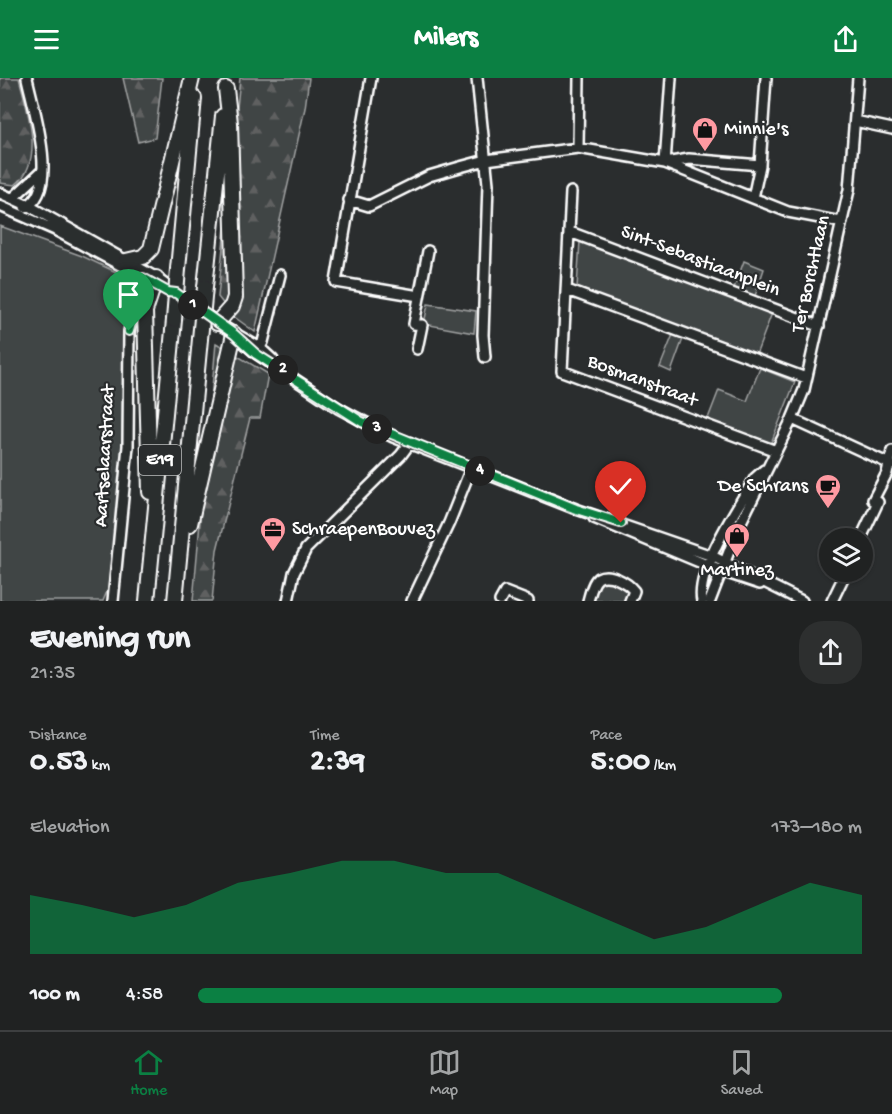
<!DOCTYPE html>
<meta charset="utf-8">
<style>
body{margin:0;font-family:"Gochi Hand",sans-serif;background:#2d2f2f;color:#f1f3f6;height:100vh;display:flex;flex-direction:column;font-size:22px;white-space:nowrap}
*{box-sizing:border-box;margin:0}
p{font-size:20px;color:#a2a4a5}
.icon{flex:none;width:33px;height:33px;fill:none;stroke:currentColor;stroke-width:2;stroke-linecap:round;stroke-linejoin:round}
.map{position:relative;height:523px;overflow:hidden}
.side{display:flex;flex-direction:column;background:#202222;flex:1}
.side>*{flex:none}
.tools{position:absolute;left:819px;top:450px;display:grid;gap:12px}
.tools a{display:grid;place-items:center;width:54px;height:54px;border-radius:50%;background:#202222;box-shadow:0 2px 4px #0004,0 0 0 2px #3d3f40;font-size:30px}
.pin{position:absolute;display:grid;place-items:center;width:51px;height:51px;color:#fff;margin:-62px -26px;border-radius:50% 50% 50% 0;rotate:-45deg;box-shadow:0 0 6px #0007}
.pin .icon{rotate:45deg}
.km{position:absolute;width:30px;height:30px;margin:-15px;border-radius:50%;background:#222;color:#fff;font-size:16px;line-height:30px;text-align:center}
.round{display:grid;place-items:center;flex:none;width:63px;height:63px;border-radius:24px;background:#2d2f2f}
.overview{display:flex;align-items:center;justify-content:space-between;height:102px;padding:0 30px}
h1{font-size:33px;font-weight:700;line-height:45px}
.metrics{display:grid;grid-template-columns:repeat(3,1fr);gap:9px;height:102px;padding:6px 30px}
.metrics div{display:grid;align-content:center}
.metrics b{font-size:30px;font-weight:700}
.metrics small{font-size:16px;font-weight:400}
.metrics p{font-size:16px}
.chart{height:168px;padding:12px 30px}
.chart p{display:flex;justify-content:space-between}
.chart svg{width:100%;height:108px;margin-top:6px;fill:#0b8043;opacity:.7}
ul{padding:0 30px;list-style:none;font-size:20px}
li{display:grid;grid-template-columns:96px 72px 1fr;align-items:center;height:45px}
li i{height:15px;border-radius:8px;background:#0b8043}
header{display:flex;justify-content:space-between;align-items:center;height:78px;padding:0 30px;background:#0b8043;color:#fff;font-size:27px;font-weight:700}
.tab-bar{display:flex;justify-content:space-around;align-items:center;height:84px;border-top:2px solid #3d3f40;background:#202222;font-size:16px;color:#a2a4a5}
.tab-bar a{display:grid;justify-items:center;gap:3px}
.tab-bar .current{color:#0b8043}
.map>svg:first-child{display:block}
.green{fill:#414445;stroke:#a0a2a2;stroke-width:1.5}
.forest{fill:url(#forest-firs);stroke:#a0a2a2;stroke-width:1.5}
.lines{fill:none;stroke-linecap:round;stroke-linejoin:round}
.minor-casing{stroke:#fff;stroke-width:14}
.highway-casing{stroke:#fff;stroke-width:18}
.minor{stroke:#2a2d2e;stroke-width:9}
.highway{stroke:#2a2d2e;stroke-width:14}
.highway-bridge-casing{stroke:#fff;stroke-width:18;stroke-linecap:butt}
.highway-bridge{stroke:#2a2d2e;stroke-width:14}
.route-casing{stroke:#fff;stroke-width:12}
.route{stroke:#0b8043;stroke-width:8}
.labels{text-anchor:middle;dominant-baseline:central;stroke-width:4.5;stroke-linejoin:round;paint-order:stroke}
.shield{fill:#2a2d2e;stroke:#bfc0c0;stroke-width:1.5}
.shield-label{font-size:18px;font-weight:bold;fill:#fff}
.poi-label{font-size:20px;fill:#fff;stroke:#2a2d2e;text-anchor:start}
.street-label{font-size:20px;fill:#fff;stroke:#2a2d2e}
</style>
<header><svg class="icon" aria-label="menu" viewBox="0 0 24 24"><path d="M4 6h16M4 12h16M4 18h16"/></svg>Milers<svg class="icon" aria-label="share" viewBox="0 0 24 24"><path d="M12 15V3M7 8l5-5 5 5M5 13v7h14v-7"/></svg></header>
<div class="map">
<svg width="892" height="523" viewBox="0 0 892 523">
<defs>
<pattern id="forest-firs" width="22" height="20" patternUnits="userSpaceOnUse" patternTransform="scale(1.5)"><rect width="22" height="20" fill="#414445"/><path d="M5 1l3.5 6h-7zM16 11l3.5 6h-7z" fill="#5e6061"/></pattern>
</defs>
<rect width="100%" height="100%" fill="#2a2d2e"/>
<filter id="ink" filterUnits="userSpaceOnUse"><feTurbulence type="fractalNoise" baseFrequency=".0167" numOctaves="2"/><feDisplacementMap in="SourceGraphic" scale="12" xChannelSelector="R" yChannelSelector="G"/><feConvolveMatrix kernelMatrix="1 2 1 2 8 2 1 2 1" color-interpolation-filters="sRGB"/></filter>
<g filter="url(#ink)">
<!-- green -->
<path class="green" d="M0 148 82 178 135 203 123 267 126 309 123 371 108 511 103 523H0Z
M580 163 772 235 756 277 577 210Z
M744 183 764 191 754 221 733 213Z
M428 226 476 233 474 255 424 246Z
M674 254 684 258 671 294 660 289Z
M760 290 795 304 771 365 707 343 719 312 747 323Z
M604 502 618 506 628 513V523H591L596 509Z"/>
<!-- forest -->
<path class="forest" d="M0 0H19C27 32 46 83 15 107L0 105Z
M123 0H162L155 60 138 64Z
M240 0H309L305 30 255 254 233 238 218 219Z
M216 265 268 296 260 340H250L217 472 212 523H193Z"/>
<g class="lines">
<defs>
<path id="minor" d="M371 0 336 204 419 218
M477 0 488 106 483 257 485 279
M671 0 665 85 689 81 760 87
M855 43 892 51
M578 70 579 0
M571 114 562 293 776 373
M0 115 29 128 155 199 217 245 260 270 273 282
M13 120 41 94
M753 120 760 87 766 0
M349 122 369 128 429 98 460 89 486 82 578 70 665 85 788 134 841 144
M0 128 55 152 148 202
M25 129C61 114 33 29 27 0
M570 154 819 248
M567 212 806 300
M234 256 257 276 338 330 393 359 576 431 712 478 802 523
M417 271 422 247 414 246 428 173
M257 275 263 264 280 197
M792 341 892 387
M594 440 721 493 760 506
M861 460 878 424 873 422 887 395 892 373
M113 523 128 368 129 253 143 200
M288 523 294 495 306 471 401 377 410 365
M412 523 449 445 471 390
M500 523 505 514 528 523
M588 523C590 516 592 505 598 500 609 494 627 504 634 513L630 523
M702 523C695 493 739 427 755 400L764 392
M710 523 738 450 792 341 804 312 849 112 858 0
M832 523 846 494"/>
<path id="highway" d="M126 183 143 179 151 171 192 0
M178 191 194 20
M205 209 223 38
M217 245 232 228 235 219 230 45 226 11
M150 414 145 233 156 200
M190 446 234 256
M147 523 174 242
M175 523 200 261"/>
</defs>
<!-- minor casing -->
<use href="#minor" class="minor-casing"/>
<!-- highway casing -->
<use href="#highway" class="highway-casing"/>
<!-- minor -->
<use href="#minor" class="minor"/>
<!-- highway -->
<use href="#highway" class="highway"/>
<defs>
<path id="highway-bridge" d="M174 242 178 191
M200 261 205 209"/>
</defs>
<!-- highway-bridge casing -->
<use href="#highway-bridge" class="highway-bridge-casing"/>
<!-- highway-bridge -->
<use href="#highway-bridge" class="highway-bridge"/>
</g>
</g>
<g class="lines" filter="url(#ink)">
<defs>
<path id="route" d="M129 253 143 200 168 214 176 215 234 256 256 276 362 344 576 431 621 445"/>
</defs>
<!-- route casing -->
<use href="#route" class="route-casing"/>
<!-- route -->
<use href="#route" class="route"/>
</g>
<!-- icons -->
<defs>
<symbol id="shop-pin" viewBox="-11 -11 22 30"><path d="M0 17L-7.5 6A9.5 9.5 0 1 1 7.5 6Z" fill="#ff9aa2" stroke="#2a2d2e"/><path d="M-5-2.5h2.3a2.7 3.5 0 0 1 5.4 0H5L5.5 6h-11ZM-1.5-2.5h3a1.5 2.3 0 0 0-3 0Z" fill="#111"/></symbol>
<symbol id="cafe-pin" viewBox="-11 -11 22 30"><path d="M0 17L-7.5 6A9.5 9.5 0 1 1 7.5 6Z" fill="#ff9aa2" stroke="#2a2d2e"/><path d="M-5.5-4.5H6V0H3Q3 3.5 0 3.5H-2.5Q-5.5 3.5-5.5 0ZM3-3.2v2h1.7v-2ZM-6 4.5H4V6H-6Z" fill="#111"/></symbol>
<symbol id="office-pin" viewBox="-11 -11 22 30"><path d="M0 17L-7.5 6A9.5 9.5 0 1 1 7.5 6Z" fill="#ff9aa2" stroke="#2a2d2e"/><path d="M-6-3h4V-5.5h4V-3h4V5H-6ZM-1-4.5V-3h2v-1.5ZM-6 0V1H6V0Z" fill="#111"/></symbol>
</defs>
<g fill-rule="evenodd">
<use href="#shop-pin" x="690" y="37" width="30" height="40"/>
<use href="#cafe-pin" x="813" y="394" width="30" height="40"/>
<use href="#office-pin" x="258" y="437" width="30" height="40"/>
<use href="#shop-pin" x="722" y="443" width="30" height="40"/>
</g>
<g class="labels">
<!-- shield labels -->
<rect class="shield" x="139" y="367" width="42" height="30" rx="4.5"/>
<g class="shield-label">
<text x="160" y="382">E19</text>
</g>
<!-- poi labels -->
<g class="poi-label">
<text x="724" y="52">Minnie's</text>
<text x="808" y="409" text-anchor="end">De Schrans</text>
<text x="292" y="452">SchraepenBouvez</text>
<text x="737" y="493" text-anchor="middle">Martinez</text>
</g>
<!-- street labels -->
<g class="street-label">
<text transform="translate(700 184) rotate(21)">Sint-Sebastiaanplein</text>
<text transform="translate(812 196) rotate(-77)">Ter Borchtlaan</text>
<text transform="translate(642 304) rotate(21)">Bosmanstraat</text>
<text transform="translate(106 378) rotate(-87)">Aartselaarstraat</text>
</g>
</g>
</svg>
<div class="tools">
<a><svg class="icon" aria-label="layers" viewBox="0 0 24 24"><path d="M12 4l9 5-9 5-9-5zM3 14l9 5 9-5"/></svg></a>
</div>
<div class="pin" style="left:129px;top:253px;background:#1e9e55"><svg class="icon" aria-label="arrive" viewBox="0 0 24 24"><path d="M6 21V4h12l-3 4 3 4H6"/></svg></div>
<div class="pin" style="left:621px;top:445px;background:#d93025"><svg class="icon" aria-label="check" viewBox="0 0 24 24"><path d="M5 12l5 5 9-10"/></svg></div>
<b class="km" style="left:193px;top:227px">1</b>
<b class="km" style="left:283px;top:292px">2</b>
<b class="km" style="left:377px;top:351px">3</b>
<b class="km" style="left:480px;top:393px">4</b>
</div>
<section class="side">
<div class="overview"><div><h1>Evening run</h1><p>21:35</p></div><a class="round"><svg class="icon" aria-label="share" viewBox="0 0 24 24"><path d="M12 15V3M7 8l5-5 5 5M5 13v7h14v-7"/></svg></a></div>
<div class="metrics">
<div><p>Distance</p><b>0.53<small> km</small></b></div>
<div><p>Time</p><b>2:39</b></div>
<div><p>Pace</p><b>5:00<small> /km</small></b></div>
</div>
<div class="chart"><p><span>Elevation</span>173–180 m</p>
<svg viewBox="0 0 160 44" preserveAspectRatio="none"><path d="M0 44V20L10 24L20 29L30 24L40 15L50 11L60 6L70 6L80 11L90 11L100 20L110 29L120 38L130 33L140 24L150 15L160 20V44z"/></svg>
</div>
<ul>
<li><b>100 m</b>4:58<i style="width:88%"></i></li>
</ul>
</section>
<nav class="tab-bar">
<a class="current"><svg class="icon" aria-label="home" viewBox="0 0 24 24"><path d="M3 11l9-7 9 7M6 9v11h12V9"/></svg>Home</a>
<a><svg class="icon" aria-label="map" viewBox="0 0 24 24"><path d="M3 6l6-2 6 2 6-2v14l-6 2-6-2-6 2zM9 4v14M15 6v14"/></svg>Map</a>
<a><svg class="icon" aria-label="saved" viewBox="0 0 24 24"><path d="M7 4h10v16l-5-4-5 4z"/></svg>Saved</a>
</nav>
